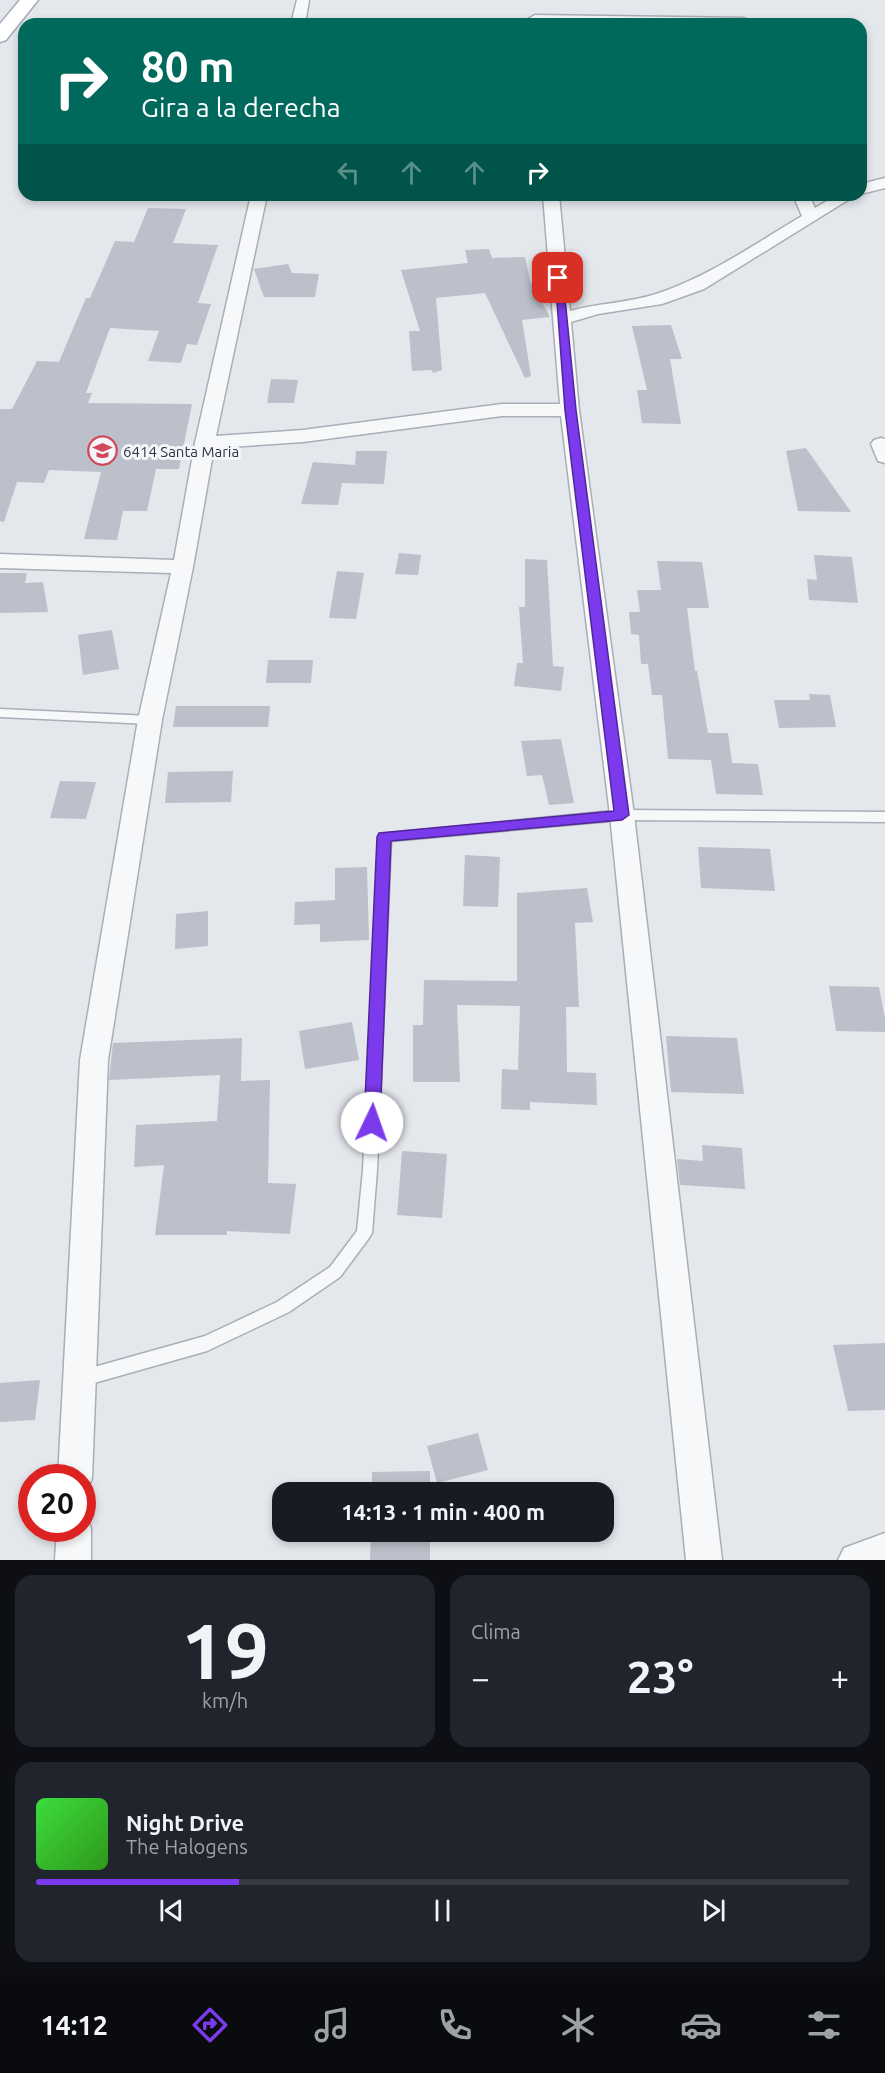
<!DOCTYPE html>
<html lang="es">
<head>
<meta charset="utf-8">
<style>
  :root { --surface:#171b24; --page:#20242c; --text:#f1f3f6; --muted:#9ea1a6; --line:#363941; --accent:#7c3aed }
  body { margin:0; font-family:Ubuntu,sans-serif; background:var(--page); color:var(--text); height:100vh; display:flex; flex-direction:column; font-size:22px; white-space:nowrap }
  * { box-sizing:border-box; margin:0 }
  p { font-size:20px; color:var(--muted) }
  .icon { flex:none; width:33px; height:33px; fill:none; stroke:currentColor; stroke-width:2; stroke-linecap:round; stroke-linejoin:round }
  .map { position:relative; height:1560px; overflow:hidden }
  .side { display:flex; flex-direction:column; gap:15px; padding:15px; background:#0d0f14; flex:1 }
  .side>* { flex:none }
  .top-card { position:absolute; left:18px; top:18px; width:849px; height:183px; border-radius:18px; box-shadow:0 3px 9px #0003; background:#00695c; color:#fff; overflow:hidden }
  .speed { position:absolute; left:18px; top:1464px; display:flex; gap:12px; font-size:30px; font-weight:700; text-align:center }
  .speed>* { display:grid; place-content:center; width:78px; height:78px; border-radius:50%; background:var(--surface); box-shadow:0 3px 9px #0003; line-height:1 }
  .speed .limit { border:9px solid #d22; background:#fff; color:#111 }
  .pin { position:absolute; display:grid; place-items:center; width:51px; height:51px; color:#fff; margin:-26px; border-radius:12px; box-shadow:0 3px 9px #0006 }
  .me { position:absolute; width:66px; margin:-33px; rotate:3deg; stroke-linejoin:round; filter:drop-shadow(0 0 4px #0008) }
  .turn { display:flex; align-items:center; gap:21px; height:126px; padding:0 24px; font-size:27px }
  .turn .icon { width:78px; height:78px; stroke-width:2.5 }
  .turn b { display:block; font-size:42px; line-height:51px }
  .lanes { display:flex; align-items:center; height:57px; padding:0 24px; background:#0003; justify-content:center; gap:30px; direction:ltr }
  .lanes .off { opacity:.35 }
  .big { font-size:45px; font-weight:600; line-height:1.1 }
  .side .card { flex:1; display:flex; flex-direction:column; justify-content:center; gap:9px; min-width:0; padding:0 21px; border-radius:18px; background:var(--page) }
  .side .dial { align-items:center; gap:0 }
  .dial b { font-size:78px; line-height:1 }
  .song { display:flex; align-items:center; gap:18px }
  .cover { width:72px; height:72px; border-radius:9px; background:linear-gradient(135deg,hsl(120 70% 55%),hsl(110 70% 35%)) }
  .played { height:6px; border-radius:3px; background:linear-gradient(90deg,var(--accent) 25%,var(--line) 25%) }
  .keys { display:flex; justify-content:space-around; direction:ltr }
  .heat { display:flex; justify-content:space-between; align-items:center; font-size:33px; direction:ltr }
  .side .tiles { flex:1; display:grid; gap:15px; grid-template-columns:1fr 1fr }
  .card:last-child { grid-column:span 2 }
  .trip { position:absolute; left:272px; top:1482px; width:342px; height:60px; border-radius:18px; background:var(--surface); box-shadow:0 3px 9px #0003; font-weight:600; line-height:60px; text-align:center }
  .menu { display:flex; height:96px; justify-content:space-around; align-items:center; background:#090b0e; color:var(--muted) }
  .menu .icon { width:42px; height:42px }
  .menu .on { color:var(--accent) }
  .menu b { font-size:27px; color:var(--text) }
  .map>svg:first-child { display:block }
  .building { fill:#bbc0ca }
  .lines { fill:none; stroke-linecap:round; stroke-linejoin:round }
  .service-casing { stroke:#a9aeb7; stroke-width:3 }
  .minor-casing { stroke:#a9aeb7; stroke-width:3 }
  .primary-casing { stroke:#a3abb8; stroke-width:3 }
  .service { fill:#f7f8fa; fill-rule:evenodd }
  .minor { fill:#f7f8fa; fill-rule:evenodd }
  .primary { fill:#fff; fill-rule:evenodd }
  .route { fill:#7c3aed; stroke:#51269a; stroke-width:1.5 }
  .labels { text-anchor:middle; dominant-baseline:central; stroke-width:6; stroke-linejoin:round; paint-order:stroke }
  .poi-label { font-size:15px; fill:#2b3445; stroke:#f4f6f9; text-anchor:start }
</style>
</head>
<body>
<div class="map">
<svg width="885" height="1560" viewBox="0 0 885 1560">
  <rect width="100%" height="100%" fill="#e4e7ec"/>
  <!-- building -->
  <path class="building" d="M 148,208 L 186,209 L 173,243 L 218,245 L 198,303 L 211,304 L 197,345 L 187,344 L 181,363 L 148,361 L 159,331 L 110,328 L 86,393 L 92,393 L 88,403 L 192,404 L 179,469 L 156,469 L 147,511 L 123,511 L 117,540 L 84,539 L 101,472 L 49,470 L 44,483 L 17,482 L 4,522 L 0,521 L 0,409 L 12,409 L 37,361 L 59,362 L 86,298 L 90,298 L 115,241 L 134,242 Z
    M 489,249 L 492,258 L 525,257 L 530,281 L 550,317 L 522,320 L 531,376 L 525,378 L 485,293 L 436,298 L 442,370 L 433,373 L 432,370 L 412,371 L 409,331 L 420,331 L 401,270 L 468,263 L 465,250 Z
    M 288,264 L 292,273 L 319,274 L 315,297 L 264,297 L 254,269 Z
    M 671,325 L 682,359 L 670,359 L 681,424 L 642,423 L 637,390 L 647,390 L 632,326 Z
    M 271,379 L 298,380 L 294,403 L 267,403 Z
    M 806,448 L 851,512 L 798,511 L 786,451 Z
    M 356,451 L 387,451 L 384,484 L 342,483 L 338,505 L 301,504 L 313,462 L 355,465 Z
    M 399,553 L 421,555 L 418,575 L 395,574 Z
    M 814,555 L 852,557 L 858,603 L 809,600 L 807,579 L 817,580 Z
    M 525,559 L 547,560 L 553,666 L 564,667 L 561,691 L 514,686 L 517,663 L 523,663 L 519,607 L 525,607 Z
    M 657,561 L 702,562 L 709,608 L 687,608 L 695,671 L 697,671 L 708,733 L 728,733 L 732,763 L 758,764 L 763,795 L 716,794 L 711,760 L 668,759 L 662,695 L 652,695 L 648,664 L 641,664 L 639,635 L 631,634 L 629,612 L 640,612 L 637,590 L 661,590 Z
    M 337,571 L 364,573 L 356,619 L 329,618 Z
    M 0,573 L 27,573 L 25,583 L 43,582 L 48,612 L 0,613 Z
    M 112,630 L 119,669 L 83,675 L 78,635 Z
    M 268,660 L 313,660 L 311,683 L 266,683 Z
    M 809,694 L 830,695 L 836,727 L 779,728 L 774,700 L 810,700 Z
    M 176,706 L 270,706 L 268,727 L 173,727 Z
    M 561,739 L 574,803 L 549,805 L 542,775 L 527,776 L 521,741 Z
    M 233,771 L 231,802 L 165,803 L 168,772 Z
    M 60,781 L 96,782 L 86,819 L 50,818 Z
    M 698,847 L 770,849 L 775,891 L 701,888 Z
    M 465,855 L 500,857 L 498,907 L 463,906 Z
    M 367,867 L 369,940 L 320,942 L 320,924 L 294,925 L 295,902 L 335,900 L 335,868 Z
    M 587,888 L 593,922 L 575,923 L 579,1007 L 566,1007 L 567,1072 L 596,1073 L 597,1105 L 530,1102 L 530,1110 L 501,1109 L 502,1069 L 518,1070 L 520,1006 L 457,1005 L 460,1082 L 413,1082 L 413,1025 L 423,1025 L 424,980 L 517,981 L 517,893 Z
    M 208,911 L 208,946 L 175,949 L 176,914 Z
    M 829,986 L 879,987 L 885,1018 L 885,1032 L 836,1031 Z
    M 352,1022 L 359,1060 L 305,1069 L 299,1031 Z
    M 666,1036 L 737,1038 L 744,1094 L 671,1092 Z
    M 242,1038 L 241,1081 L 270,1080 L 268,1183 L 296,1184 L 290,1234 L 227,1231 L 227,1235 L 155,1235 L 164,1165 L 134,1167 L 136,1125 L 217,1121 L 220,1075 L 109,1080 L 113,1043 Z
    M 702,1145 L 742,1148 L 745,1189 L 680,1185 L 677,1159 L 703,1161 Z
    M 402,1151 L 447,1154 L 442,1218 L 397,1215 Z
    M 885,1343 L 885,1410 L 848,1411 L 833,1345 Z
    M 40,1380 L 35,1420 L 0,1422 L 0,1383 Z
    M 478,1433 L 488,1470 L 437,1483 L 427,1446 Z
    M 430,1471 L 430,1492 L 372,1492 L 372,1472 Z
    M 371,1532 L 430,1532 L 430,1560 L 370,1560 Z"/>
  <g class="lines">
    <defs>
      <path id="service" d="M 0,709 L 150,716 L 156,720 L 150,724 L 0,717 Z
        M 622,810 L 885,812 L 885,822 L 622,820 L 391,841 L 377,1170 L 372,1233 L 369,1238 L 340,1277 L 289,1312 L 207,1351 L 80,1387 L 74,1385 L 72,1379 L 74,1373 L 80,1371 L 205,1336 L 277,1302 L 330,1267 L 357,1231 L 363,1170 L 379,837 L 381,834 Z"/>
      <path id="minor" d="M 297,0 L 309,0 L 305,24 L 291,24 Z
        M 535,15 L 744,18 L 751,22 L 749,24 L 530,22 L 528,19 Z
        M 885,178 L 885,188 L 861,194 L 861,184 Z
        M 251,195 L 267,195 L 216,436 L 303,430 L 502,404 L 560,404 L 543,195 L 559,195 L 570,311 C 598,303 628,303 656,294 C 708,277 755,244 802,216 L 793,195 L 809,195 L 815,208 L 837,195 L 856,195 L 704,289 L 662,304 L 598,314 L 571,322 L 579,410 L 634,815 L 722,1560 L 686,1560 L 610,815 L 561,416 L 502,416 L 303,442 L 214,448 L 193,567 L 162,720 L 108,1060 L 92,1478 L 87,1490 L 82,1492 L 82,1478 L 58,1478 L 80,1060 L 138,720 L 171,573 L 0,568 L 0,554 L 174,560 L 195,443 Z
        M 881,438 L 885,439 L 885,463 L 878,461 L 871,444 L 874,440 Z
        M 82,1514 L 86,1516 L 91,1528 L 91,1560 L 55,1560 L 57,1528 L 82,1528 Z
        M 885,1533 L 885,1560 L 838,1560 L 844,1548 Z"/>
      <path id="primary" d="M 20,0 L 38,0 L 6,40 L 0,42 L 0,24 Z"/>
    </defs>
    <!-- service casing -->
    <use href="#service" class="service-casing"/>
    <!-- minor casing -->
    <use href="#minor" class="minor-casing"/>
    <!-- primary casing -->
    <use href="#primary" class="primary-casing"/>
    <!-- service -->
    <use href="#service" class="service"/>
    <!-- minor -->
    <use href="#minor" class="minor"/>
    <!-- primary -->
    <use href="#primary" class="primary"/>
  </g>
  <!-- route -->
  <path class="route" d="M 555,275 L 563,278 L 576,410 L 629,815 L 622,820 L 391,841 L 380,1123 L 378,1128 L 372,1130 L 366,1128 L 364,1123 L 377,837 L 379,833 L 614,811 L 565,410 Z"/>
  <!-- icons -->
  <defs>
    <symbol id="school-ring" viewBox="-11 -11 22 22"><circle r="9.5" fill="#f4f6f9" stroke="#d1495b" stroke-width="1.5"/><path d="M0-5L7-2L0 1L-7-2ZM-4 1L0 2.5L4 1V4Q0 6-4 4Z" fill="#d1495b"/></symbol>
  </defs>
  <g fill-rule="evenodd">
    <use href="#school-ring" x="86" y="434" width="33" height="33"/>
  </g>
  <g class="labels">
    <!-- poi labels -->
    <g class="poi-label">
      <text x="123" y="451">6414 Santa Maria</text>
    </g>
  </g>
</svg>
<div class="speed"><div class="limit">20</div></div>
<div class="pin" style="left:558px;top:278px;background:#d93025"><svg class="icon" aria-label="arrive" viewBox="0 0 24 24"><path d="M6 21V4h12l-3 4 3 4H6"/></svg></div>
<svg class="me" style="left:372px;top:1123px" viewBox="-20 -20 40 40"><circle r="19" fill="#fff"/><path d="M0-13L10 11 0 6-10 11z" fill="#7c3aed"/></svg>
<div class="trip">14:13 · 1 min · 400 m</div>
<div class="top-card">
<div class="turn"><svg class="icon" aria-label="right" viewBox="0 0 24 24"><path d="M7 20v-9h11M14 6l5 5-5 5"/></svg><div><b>80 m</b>Gira a la derecha</div></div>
<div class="lanes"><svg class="icon off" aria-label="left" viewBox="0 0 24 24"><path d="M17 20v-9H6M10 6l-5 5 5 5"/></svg><svg class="icon off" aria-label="ahead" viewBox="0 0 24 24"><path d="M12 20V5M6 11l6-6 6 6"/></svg><svg class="icon off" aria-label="ahead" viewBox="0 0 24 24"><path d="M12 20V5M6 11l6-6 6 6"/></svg><svg class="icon" aria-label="right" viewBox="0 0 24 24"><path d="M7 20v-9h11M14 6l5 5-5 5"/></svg></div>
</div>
</div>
<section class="side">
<div class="tiles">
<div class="card dial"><b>19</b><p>km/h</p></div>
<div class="card"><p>Clima</p>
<div class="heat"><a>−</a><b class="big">23°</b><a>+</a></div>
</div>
<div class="card">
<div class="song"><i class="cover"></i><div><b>Night Drive</b><p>The Halogens</p></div></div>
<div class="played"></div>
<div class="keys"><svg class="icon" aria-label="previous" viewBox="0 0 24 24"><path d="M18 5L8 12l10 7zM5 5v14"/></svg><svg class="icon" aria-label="pause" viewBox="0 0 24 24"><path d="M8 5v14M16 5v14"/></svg><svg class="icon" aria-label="next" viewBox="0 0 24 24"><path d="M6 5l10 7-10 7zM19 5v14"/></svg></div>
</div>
</div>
</section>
<nav class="menu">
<b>14:12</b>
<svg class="icon on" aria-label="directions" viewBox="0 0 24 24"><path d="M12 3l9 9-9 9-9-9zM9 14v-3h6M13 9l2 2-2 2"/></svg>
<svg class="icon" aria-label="music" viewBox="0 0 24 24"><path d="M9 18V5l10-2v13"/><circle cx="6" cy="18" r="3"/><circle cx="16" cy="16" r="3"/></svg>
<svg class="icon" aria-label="phone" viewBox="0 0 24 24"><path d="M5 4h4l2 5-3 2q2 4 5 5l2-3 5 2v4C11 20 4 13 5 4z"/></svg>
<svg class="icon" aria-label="climate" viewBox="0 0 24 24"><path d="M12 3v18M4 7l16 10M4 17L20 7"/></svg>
<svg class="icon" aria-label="car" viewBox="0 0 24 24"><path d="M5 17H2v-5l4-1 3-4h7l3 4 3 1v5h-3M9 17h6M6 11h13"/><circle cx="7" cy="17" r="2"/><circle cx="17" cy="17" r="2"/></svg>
<svg class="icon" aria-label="filters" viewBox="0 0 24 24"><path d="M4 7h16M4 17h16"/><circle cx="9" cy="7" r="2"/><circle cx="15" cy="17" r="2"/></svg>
</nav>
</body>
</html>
